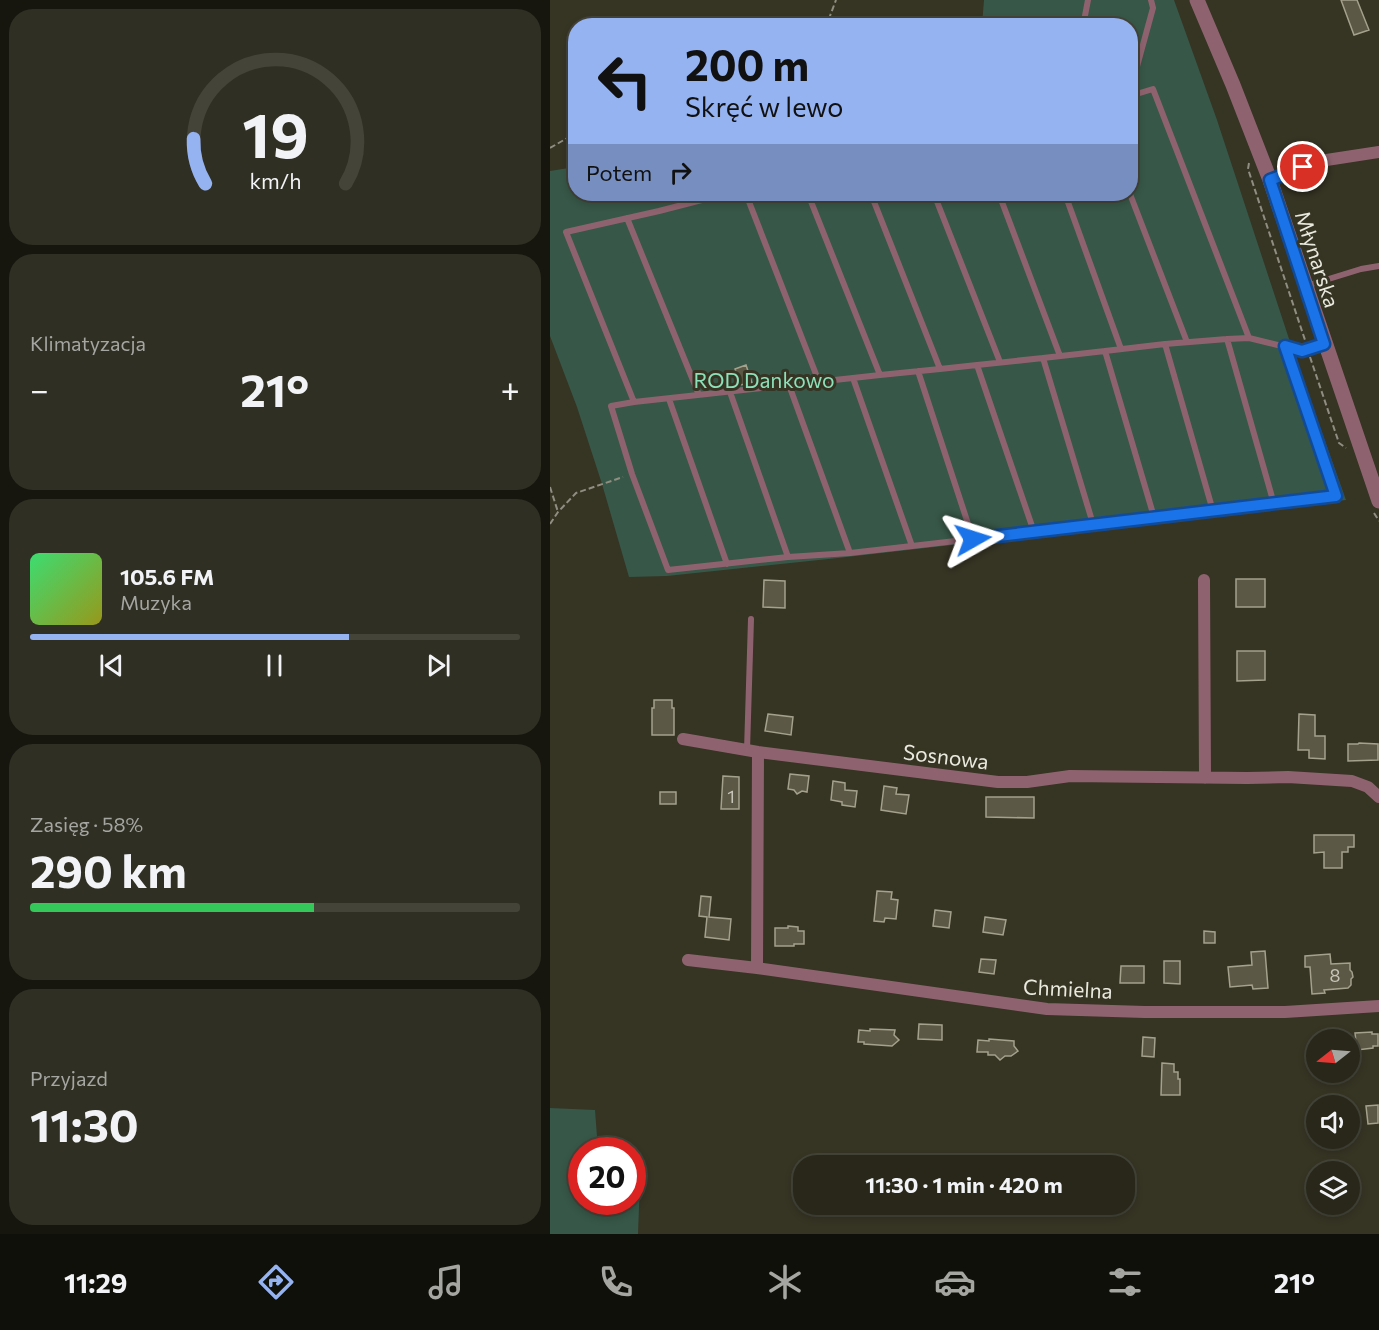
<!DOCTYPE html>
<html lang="pl">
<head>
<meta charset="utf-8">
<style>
  :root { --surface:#28271a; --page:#302f23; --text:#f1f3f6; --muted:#a5a5a2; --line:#444439; --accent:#95b2f1 }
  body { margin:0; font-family:Commissioner,sans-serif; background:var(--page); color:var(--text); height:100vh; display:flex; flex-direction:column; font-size:22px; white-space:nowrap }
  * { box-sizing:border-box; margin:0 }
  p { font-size:20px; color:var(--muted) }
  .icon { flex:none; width:33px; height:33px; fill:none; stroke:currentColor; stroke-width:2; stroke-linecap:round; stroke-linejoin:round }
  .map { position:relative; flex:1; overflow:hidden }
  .side { display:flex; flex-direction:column; gap:9px; padding:9px; background:#16150e; width:550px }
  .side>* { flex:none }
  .guide { position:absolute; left:18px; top:18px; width:570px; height:183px; border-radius:24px; box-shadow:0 3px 9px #0003,0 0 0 2px var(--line); background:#95b2f1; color:#111; overflow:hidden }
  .needle { width:39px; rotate:253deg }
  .tools { position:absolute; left:756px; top:1029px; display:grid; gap:12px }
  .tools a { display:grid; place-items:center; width:54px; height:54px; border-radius:50%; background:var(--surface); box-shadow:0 3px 9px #0003,0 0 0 2px var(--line); font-size:30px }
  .speed { position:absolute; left:18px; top:1137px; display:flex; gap:12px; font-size:30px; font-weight:700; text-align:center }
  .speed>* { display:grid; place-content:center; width:78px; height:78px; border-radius:50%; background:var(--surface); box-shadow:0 3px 9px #0003,0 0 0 2px var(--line); line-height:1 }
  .speed .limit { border:9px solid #d22; background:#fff; color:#111 }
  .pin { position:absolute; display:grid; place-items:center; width:51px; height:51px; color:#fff; margin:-26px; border:3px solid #fff; border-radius:50%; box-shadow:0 2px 6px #0007 }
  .me { position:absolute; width:66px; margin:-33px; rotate:84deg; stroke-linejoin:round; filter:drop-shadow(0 0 4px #0008) }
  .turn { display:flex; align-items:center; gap:21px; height:126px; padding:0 18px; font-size:27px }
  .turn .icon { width:78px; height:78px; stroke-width:2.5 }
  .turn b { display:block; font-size:42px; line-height:51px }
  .then { display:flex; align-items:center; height:57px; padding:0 18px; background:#0003; gap:12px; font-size:22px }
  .big { font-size:45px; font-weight:700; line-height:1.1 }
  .side .tile { flex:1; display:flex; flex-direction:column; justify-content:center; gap:9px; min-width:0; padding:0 21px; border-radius:24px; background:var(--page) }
  .side .dial { align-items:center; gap:0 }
  .dial svg { height:156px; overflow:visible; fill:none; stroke:var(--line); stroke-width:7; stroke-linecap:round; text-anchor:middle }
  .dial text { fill:var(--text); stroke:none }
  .song { display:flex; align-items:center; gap:18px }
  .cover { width:72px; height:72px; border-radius:9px; background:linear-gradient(135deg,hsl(140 70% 55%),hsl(60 70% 35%)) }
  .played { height:6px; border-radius:3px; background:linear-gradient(90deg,var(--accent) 65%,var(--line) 65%) }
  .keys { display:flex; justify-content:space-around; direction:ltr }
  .heat { display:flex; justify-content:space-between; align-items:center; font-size:33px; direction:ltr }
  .charge { height:9px; border-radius:4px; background:linear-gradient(90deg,#34c759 58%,var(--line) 0) }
  .trip { position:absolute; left:243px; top:1155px; width:342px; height:60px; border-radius:24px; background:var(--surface); box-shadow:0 3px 9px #0003,0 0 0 2px var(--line); font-weight:700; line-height:60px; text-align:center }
  .dock { display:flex; height:96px; justify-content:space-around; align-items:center; background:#10100a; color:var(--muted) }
  .dock .icon { width:42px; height:42px }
  .dock .on { color:var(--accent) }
  .dock b { font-size:27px; color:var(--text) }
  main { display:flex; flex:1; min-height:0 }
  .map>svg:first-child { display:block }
  .green { fill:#375748 }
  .building { fill:#5b5845; stroke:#a4a18d; stroke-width:1.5 }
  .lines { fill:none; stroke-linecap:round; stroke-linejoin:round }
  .path { stroke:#8f8e80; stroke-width:2; stroke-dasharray:6 3; stroke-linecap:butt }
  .service { stroke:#8e636f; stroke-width:6 }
  .minor { stroke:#8e636f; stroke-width:12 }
  .tertiary { stroke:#8e636f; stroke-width:15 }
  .route-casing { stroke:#114b97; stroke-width:15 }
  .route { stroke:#1a73e8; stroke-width:10 }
  .labels { text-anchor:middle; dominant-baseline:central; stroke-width:6; stroke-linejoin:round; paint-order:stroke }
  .number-label { font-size:18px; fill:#c6c5b8 }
  .street-label { font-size:21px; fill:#eae9de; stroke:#363423 }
  .park-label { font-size:21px; fill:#8de1ba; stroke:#363423 }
</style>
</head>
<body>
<main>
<section class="side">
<div class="tile dial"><svg viewBox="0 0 100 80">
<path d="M14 69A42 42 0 1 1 86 69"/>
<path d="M14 69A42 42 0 0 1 8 46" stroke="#95b2f1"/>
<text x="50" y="56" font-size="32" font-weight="700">19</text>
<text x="50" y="72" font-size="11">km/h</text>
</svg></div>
<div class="tile"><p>Klimatyzacja</p>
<div class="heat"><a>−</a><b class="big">21°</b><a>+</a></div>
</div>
<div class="tile">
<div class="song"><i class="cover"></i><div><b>105.6 FM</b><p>Muzyka</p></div></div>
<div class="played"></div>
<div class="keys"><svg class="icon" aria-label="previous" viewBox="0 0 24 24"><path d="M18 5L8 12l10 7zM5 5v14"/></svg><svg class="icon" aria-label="pause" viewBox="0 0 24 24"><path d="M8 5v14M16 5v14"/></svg><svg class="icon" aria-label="next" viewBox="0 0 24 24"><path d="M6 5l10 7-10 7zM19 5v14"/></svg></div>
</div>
<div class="tile"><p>Zasięg · 58%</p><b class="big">290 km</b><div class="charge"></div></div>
<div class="tile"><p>Przyjazd</p><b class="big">11:30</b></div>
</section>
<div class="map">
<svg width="829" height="1234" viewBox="0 0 829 1234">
  <rect width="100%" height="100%" fill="#363423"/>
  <!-- green -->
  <path class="green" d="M 434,0 L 624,0 L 667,120 L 742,348 L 796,500 L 288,558 L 117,576 L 79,577 L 52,484 L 27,407 L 0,336 L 0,171 L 25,167 L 26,194 L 580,194 L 580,26 L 432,25 Z
    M 0,1108 L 45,1110 L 48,1150 L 32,1150 L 32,1202 L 82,1202 L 83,1163 L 91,1153 L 88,1234 L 0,1234 Z"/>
  <!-- building -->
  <path class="building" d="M 791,0 L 807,0 L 819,30 L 804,35 Z
    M 196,365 L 202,383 L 190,385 L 185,369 Z
    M 686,579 L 715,579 L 715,607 L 686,607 Z
    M 214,580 L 235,581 L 235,608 L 213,607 Z
    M 687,651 L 715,651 L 715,680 L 687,681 Z
    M 104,700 L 122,700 L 122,708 L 124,708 L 124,735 L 102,735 L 102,708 L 104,708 Z
    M 218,714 L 243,717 L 241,735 L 215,731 Z
    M 749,714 L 765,715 L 765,736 L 775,736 L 775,759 L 759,758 L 759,750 L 748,750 Z
    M 809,743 L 828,744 L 828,760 L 798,761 L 798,744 L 808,744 Z
    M 240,774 L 259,776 L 257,792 L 252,791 L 247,794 L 244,790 L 238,789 Z
    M 173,776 L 189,777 L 189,809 L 171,809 Z
    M 283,781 L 295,783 L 295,790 L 307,791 L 305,807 L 292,805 L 292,802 L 281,800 Z
    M 334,786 L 347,788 L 346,794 L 359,795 L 356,814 L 331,810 Z
    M 110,792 L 126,792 L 126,804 L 110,804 Z
    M 436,797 L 484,797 L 484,818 L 436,817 Z
    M 764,835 L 804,835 L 804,847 L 798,847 L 798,852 L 792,852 L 792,868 L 774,868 L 774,852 L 764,853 Z
    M 327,891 L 342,892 L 341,899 L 348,900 L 346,919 L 335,918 L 334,922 L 324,921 Z
    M 151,896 L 161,897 L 159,917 L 181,919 L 179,940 L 155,937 L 157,917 L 149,916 Z
    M 385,910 L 401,912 L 399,928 L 383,926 Z
    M 435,917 L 456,920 L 453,935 L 433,932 Z
    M 238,926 L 248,927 L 248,931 L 254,931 L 254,944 L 244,944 L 244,946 L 225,946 L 225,928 L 238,928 Z
    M 654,931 L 665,932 L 665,943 L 654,943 Z
    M 715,951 L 718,988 L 703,989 L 702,985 L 680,987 L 678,967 L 702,965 L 701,952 Z
    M 780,954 L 781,964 L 800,963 L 800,970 L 802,972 L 803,977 L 801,979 L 801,985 L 798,988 L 774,990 L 775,993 L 762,994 L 760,967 L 755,967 L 755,956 Z
    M 431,959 L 446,960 L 444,974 L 429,972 Z
    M 614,961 L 630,961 L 630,984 L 614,983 Z
    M 571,966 L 594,966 L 594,983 L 570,983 Z
    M 369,1024 L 392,1025 L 392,1040 L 368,1039 Z
    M 320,1029 L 345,1030 L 344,1035 L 349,1040 L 342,1046 L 314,1044 L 314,1042 L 308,1042 L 309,1030 L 320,1031 Z
    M 822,1032 L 822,1034 L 828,1034 L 828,1046 L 823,1046 L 823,1048 L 807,1050 L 805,1033 Z
    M 593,1037 L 605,1038 L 604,1057 L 592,1056 Z
    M 439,1039 L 464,1041 L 464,1046 L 468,1051 L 461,1056 L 455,1056 L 450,1060 L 445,1055 L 438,1055 L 438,1052 L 427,1052 L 428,1040 L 439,1041 Z
    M 612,1063 L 624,1064 L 624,1072 L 628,1072 L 628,1079 L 630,1079 L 630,1095 L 611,1095 Z
    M 828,1105 L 828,1123 L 818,1124 L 816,1106 Z"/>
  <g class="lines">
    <!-- path -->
    <path class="path" d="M 272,26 L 280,16 L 286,0
      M 0,148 L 26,133
      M 699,163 L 698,169 L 755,340
      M 760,357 L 789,443 L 796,448
      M 0,487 L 8,512
      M 824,513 L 829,521
      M 0,524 L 8,512 L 26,493 L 73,477"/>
    <!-- service -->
    <path class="service" d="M 533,26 L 538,0
      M 580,92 L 603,8 L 601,0
      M 175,194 L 109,211 L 16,232 L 84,402 L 61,406 L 82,474 L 118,570 L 238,557 L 300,553
      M 196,194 L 269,382
      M 258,194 L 330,375 L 390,369 L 321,194
      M 384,194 L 450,362
      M 449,194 L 510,356
      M 515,194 L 571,349
      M 580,194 L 637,342
      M 77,218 L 149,395
      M 756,286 L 811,269 L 829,266
      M 699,338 L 752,351 L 774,344
      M 615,344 L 677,339
      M 493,358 L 555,351
      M 390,369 L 427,365
      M 368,371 L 423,539 L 484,532 L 427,365 L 493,358 L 543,524 L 604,517 L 555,351 L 615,344 L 663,511 L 724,504 L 677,339 L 699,338 L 603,89 L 580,96
      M 239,385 L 300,553 L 362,546 L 303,378
      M 180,392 L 238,557
      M 119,399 L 177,564
      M 84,402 L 330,375
      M 724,504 L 786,496 L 735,346
      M 604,517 L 663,511
      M 484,532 L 543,524
      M 362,546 L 423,539
      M 197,750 L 201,619"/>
    <!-- minor -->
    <path class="minor" d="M 720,180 L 770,161 L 829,152
      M 654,580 L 655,778
      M 133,739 L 208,752 L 448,782 L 477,782 L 520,776 L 697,778 L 738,777 L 802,781 L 818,787 L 829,797
      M 208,752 L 207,968 L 497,1009 L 595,1012 L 735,1012 L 829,1006
      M 138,960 L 207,968"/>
    <!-- tertiary -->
    <path class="tertiary" d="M 647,0 L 683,85 L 720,180 L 829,501"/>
  </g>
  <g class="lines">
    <defs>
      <path id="route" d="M 423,539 L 786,496 L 735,346 L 752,351 L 774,344 L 720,180 L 753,167"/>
    </defs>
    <!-- route casing -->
    <use href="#route" class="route-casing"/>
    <!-- route -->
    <use href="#route" class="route"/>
  </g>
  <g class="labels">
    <!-- number labels -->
    <g class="number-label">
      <text x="181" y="796">1</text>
      <text x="785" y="975">8</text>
    </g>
    <!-- street labels -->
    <g class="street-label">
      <text transform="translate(768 259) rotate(72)">Młynarska</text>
      <text transform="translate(396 756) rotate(7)">Sosnowa</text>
      <text transform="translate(518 988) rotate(3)">Chmielna</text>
    </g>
    <!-- park labels -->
    <g class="park-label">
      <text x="214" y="379">ROD Dankowo</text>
    </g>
  </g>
</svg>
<div class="tools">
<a><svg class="needle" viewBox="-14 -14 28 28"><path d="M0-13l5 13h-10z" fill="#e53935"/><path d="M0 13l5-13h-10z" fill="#a5a5a2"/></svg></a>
<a><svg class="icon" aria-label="sound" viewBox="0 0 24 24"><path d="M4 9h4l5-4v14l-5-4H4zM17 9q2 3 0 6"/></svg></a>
<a><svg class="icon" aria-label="layers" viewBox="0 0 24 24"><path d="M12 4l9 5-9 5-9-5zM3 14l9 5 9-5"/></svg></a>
</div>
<div class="speed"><div class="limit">20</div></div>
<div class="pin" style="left:753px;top:167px;background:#d93025"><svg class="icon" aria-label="arrive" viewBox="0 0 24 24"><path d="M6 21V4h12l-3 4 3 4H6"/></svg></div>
<svg class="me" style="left:423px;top:539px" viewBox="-20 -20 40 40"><path d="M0-17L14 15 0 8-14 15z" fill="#1a73e8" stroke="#fff" stroke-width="4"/></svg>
<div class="trip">11:30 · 1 min · 420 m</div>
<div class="guide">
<div class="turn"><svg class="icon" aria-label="left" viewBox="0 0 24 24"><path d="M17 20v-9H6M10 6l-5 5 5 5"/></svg><div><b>200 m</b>Skręć w lewo</div></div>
<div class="then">Potem<svg class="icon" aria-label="right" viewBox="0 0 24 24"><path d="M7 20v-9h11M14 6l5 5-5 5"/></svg></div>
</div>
</div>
</main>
<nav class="dock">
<b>11:29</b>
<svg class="icon on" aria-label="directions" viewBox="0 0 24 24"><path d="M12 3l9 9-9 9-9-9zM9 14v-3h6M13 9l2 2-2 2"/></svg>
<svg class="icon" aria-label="music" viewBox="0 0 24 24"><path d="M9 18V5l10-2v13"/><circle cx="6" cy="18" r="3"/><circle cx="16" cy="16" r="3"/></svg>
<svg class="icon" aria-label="phone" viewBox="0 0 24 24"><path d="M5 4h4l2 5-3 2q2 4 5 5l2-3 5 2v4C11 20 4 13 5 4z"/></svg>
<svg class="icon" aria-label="climate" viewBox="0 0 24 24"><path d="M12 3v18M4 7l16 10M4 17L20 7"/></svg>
<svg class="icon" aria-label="car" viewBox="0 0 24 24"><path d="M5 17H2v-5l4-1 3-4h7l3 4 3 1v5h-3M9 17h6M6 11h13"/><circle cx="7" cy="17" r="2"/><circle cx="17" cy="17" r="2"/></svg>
<svg class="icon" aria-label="filters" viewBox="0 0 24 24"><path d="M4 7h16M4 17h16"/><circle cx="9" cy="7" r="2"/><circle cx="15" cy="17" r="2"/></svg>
<b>21°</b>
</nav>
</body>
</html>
